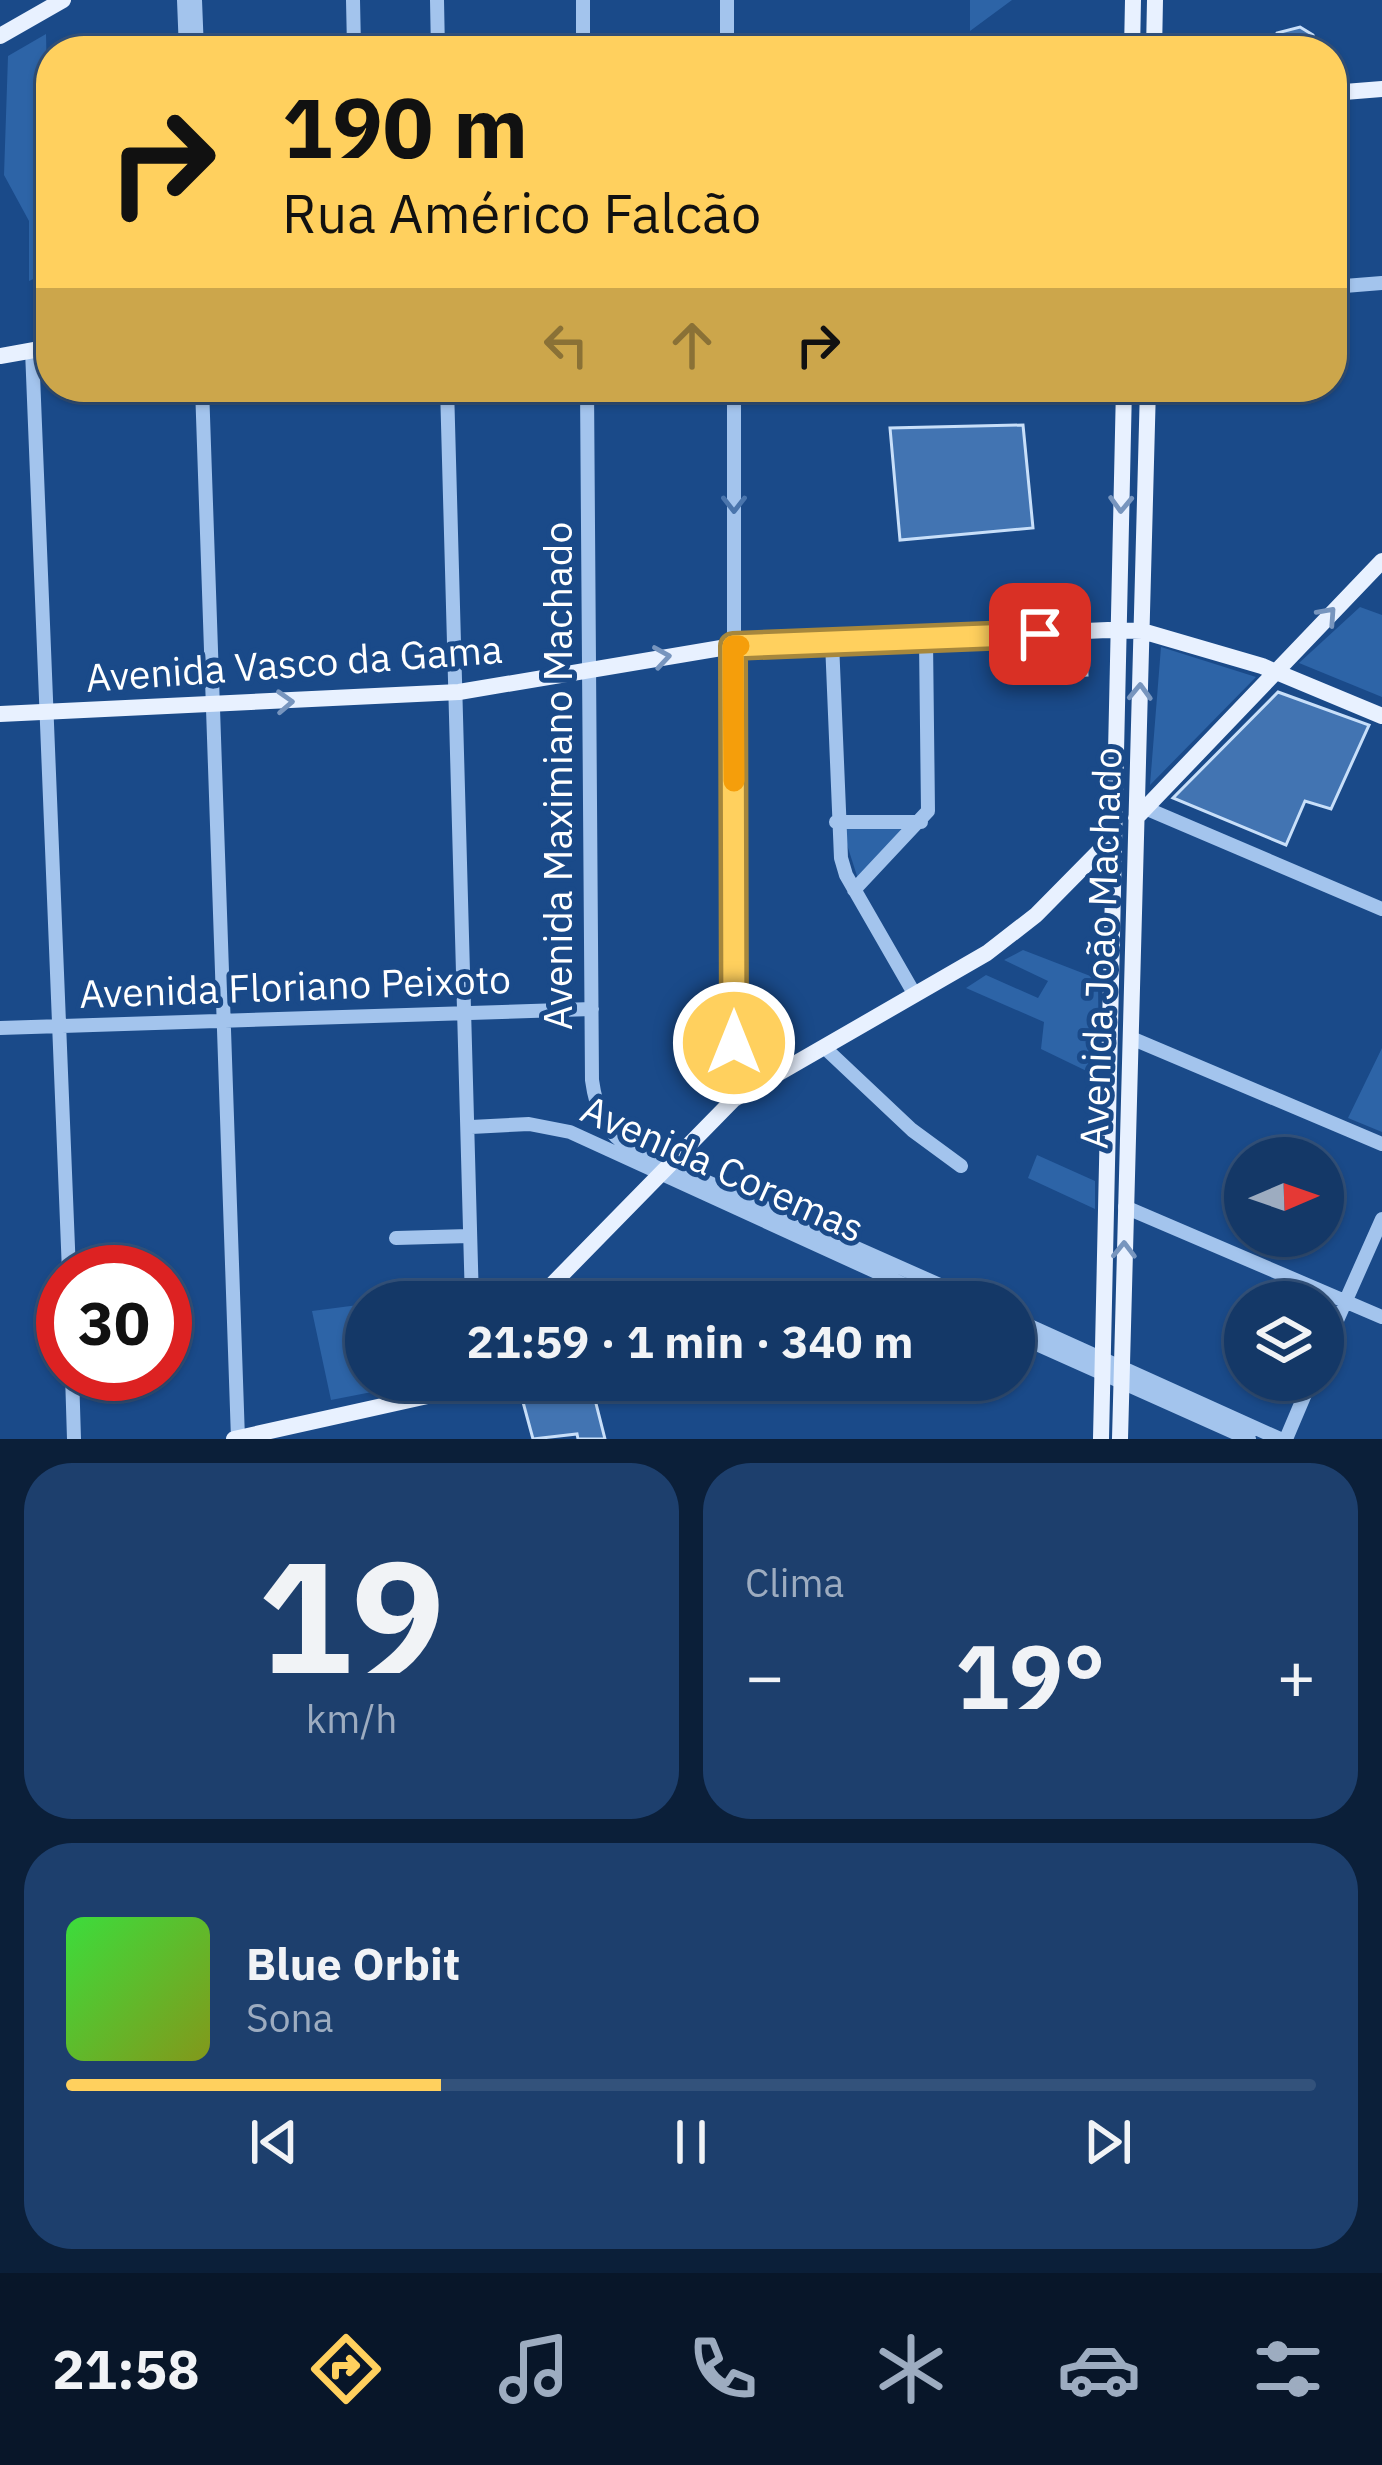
<!DOCTYPE html>
<html lang="pt">
<head>
<meta charset="utf-8">
<style>
  :root { --surface:#143867; --page:#1d3f6d; --text:#f1f3f6; --muted:#9dacc0; --line:#33527b; --accent:#ffd05e }
  body { margin:0; font-family:"IBM Plex Sans",sans-serif; background:var(--page); color:var(--text); height:100vh; display:flex; flex-direction:column; font-size:45px; white-space:nowrap }
  * { box-sizing:border-box; margin:0 }
  p { font-size:39px; color:var(--muted) }
  .icon { flex:none; width:66px; height:66px; fill:none; stroke:currentColor; stroke-width:2; stroke-linecap:round; stroke-linejoin:round }
  .map { position:relative; height:1439px; overflow:hidden }
  .side { display:flex; flex-direction:column; gap:24px; padding:24px; background:#0b1f39; flex:1 }
  .side>* { flex:none }
  .guide { position:absolute; left:36px; top:36px; width:1311px; height:366px; border-radius:48px; box-shadow:0 3px 9px #0004,0 0 0 3px var(--line); background:#ffd05e; color:#111; overflow:hidden }
  .needle { width:78px; rotate:88deg }
  .fabs { position:absolute; left:1224px; top:1137px; display:grid; gap:24px }
  .fabs a { display:grid; place-items:center; width:120px; height:120px; border-radius:50%; background:var(--surface); box-shadow:0 3px 9px #0004,0 0 0 3px var(--line); font-size:60px }
  .speed { position:absolute; left:36px; top:1245px; display:flex; gap:24px; font-size:60px; font-weight:700; text-align:center }
  .speed>* { display:grid; place-content:center; width:156px; height:156px; border-radius:50%; background:var(--surface); box-shadow:0 3px 9px #0004,0 0 0 3px var(--line); line-height:1 }
  .speed .limit { border:18px solid #d22; background:#fff; color:#111 }
  .pin { position:absolute; display:grid; place-items:center; width:102px; height:102px; color:#fff; margin:-51px; border-radius:24px; box-shadow:0 6px 18px #0006 }
  .me { position:absolute; width:132px; margin:-66px; rotate:0deg; stroke-linejoin:round; filter:drop-shadow(0 0 9px #0008) }
  .turn { display:flex; align-items:center; gap:42px; height:252px; padding:0 48px; font-size:54px }
  .turn .icon { width:156px; height:156px; stroke-width:2.5 }
  .turn b { display:block; font-size:84px; line-height:102px }
  .lanes { display:flex; align-items:center; height:114px; padding:0 48px; background:#0003; justify-content:center; gap:60px; direction:ltr }
  .lanes .off { opacity:.35 }
  .big { font-size:90px; font-weight:800; line-height:1.1 }
  .side .card { flex:1; display:flex; flex-direction:column; justify-content:center; gap:18px; min-width:0; padding:0 42px; border-radius:48px; background:var(--page) }
  .side .dial { align-items:center; gap:0 }
  .dial b { font-size:156px; line-height:1 }
  .song { display:flex; align-items:center; gap:36px }
  .cover { width:144px; height:144px; border-radius:18px; background:linear-gradient(135deg,hsl(120 70% 55%),hsl(70 70% 35%)) }
  .played { height:12px; border-radius:6px; background:linear-gradient(90deg,var(--accent) 30%,var(--line) 30%) }
  .keys { display:flex; justify-content:space-around; direction:ltr }
  .heat { display:flex; justify-content:space-between; align-items:center; font-size:66px; direction:ltr }
  .side .tiles { flex:1; display:grid; gap:24px; grid-template-columns:1fr 1fr }
  .card:last-child { grid-column:span 2 }
  .trip { position:absolute; left:345px; top:1281px; width:690px; height:120px; border-radius:60px; background:var(--surface); box-shadow:0 3px 9px #0004,0 0 0 3px var(--line); font-weight:800; line-height:120px; text-align:center }
  .dock { display:flex; height:192px; justify-content:space-around; align-items:center; background:#081629; color:var(--muted) }
  .dock .icon { width:84px; height:84px }
  .dock .on { color:var(--accent) }
  .dock b { font-size:54px; color:var(--text) }
  .map>svg:first-child { display:block }
  .green { fill:#2d64a7 }
  .building { fill:#4274b2; stroke:#c8dff9; stroke-width:3 }
  .lines { fill:none; stroke-linecap:round; stroke-linejoin:round }
  .minor { stroke:#a3c4ed; stroke-width:14 }
  .major { stroke:#e8f1ff; stroke-width:16 }
  .oneway { stroke:#4a75ac }
  .oneway2 { stroke:#7795be }
  .route-casing { stroke:#a6873d; stroke-width:30 }
  .route { stroke:#ffd05e; stroke-width:21 }
  .slow { stroke:#f59e0b; stroke-width:21 }
  .labels { text-anchor:middle; dominant-baseline:central; stroke-width:10; stroke-linejoin:round; paint-order:stroke }
  .street-label { font-size:39px; fill:#fff; stroke:#1a4a89 }
</style>
</head>
<body>
<div class="map">
<svg width="1382" height="1439" viewBox="0 0 1382 1439">
  <rect width="100%" height="100%" fill="#1a4a89"/>
  <!-- green -->
  <path class="green" d="M 970,0 L 1012,0 L 970,31 Z
    M 46,34 L 51,271 L 29,281 L 29,221 L 4,175 L 8,56 Z
    M 1360,607 L 1382,615 L 1382,697 L 1299,663 Z
    M 1161,647 L 1256,677 L 1150,785 Z
    M 841,826 L 908,827 L 858,879 Z
    M 1023,950 L 1098,979 L 1099,1077 L 1041,1049 L 1044,1022 L 966,988 L 986,975 L 1038,998 L 1048,981 L 1004,960 Z
    M 1382,1048 L 1382,1132 L 1348,1118 Z
    M 1037,1155 L 1095,1181 L 1095,1209 L 1028,1178 Z
    M 366,1304 L 366,1380 L 418,1383 L 331,1400 L 312,1311 Z"/>
  <!-- building -->
  <path class="building" d="M 1300,27 L 1313,35 L 1319,51 L 1268,51 L 1277,33 Z
    M 1023,425 L 1033,528 L 900,540 L 890,428 Z
    M 1086,657 L 1087,675 L 1041,677 L 1040,659 Z
    M 1278,692 L 1369,725 L 1331,809 L 1305,801 L 1286,845 L 1173,798 Z
    M 517,1380 L 590,1380 L 605,1439 L 578,1439 L 577,1434 L 533,1439 Z"/>
  <g class="lines">
    <!-- minor -->
    <path class="minor" d="M 184,0 L 186,51
      M 195,0 L 197,51
      M 353,0 L 354,47 L 438,46
      M 437,0 L 438,51
      M 583,0 L 583,51
      M 727,0 L 727,51
      M 1332,287 L 1382,283
      M 32,350 L 69,1272
      M 202,387 L 238,1439
      M 447,387 L 472,1302
      M 587,387 L 592,1080 C 596,1110 606,1135 633,1149 L 978,1302
      M 832,642 L 841,858 L 846,875 L 915,995
      M 1145,808 L 1382,909
      M 836,822 L 921,822
      M 854,890 L 928,811 L 926,641
      M 0,1028 L 592,1009
      M 1131,1038 L 1382,1144
      M 826,1049 L 912,1130 L 961,1166
      M 734,1099 L 734,387
      M 471,1127 L 529,1124 L 570,1132 L 942,1302
      M 1125,1207 L 1382,1317
      M 396,1238 L 469,1236
      M 1014,1319 L 1280,1439
      M 1014,1334 L 1249,1439
      M 1323,1352 L 1382,1219
      M 72,1374 L 74,1439
      M 1286,1439 L 1311,1380"/>
    <!-- major -->
    <path class="major" d="M 0,36 L 63,0
      M 1132,51 L 1133,0
      M 1154,51 L 1155,0
      M 1332,93 L 1382,89
      M 0,356 L 51,347
      M 0,714 L 459,692 L 733,646 L 1108,630 L 1142,631 L 1262,666 L 1382,716
      M 1136,818 L 1382,561
      M 535,1302 L 734,1099 L 987,953 L 1036,915 L 1114,836
      M 234,1439 L 432,1395 L 460,1380
      M 1101,1439 L 1124,387
      M 1120,1439 L 1148,387"/>
  </g>
  <!-- one-way arrows -->
  <defs><path id="oneway-chevron" d="M-2-3.5L2.5 0L-2 3.5" fill="none" stroke-width="1.6" stroke-linecap="round" stroke-linejoin="round" transform="scale(3)"/></defs>
  <use class="oneway" href="#oneway-chevron" transform="translate(734 504) rotate(90)"/>
  <g class="oneway2">
    <use href="#oneway-chevron" transform="translate(1121 504) rotate(92)"/>
    <use href="#oneway-chevron" transform="translate(1328 615) rotate(-48)"/>
    <use href="#oneway-chevron" transform="translate(662 657) rotate(-9)"/>
    <use href="#oneway-chevron" transform="translate(1140 692) rotate(-88)"/>
    <use href="#oneway-chevron" transform="translate(285 702) rotate(-3)"/>
    <use href="#oneway-chevron" transform="translate(1124 1250) rotate(-89)"/>
  </g>
  <g class="lines">
    <defs>
      <path id="route" d="M 734,1043 L 733,646 L 1040,634"/>
    </defs>
    <!-- route casing -->
    <use href="#route" class="route-casing"/>
    <!-- route -->
    <use href="#route" class="route"/>
    <!-- slow -->
    <path class="slow" d="M 734,781 L 733,646 L 739,646"/>
  </g>
  <g class="labels">
    <!-- street labels -->
    <g class="street-label">
      <text transform="translate(294 663) rotate(-4)">Avenida Vasco da Gama</text>
      <text transform="translate(557 776) rotate(-90)">Avenida Maximiano Machado</text>
      <text transform="translate(1100 948) rotate(-88)">Avenida João Machado</text>
      <text transform="translate(295 986) rotate(-2)">Avenida Floriano Peixoto</text>
      <text transform="translate(723 1168) rotate(24)">Avenida Coremas</text>
    </g>
  </g>
</svg>
<div class="fabs">
<a><svg class="needle" viewBox="-14 -14 28 28"><path d="M0-13l5 13h-10z" fill="#e53935"/><path d="M0 13l5-13h-10z" fill="#9dacc0"/></svg></a>
<a><svg class="icon" aria-label="layers" viewBox="0 0 24 24"><path d="M12 4l9 5-9 5-9-5zM3 14l9 5 9-5"/></svg></a>
</div>
<div class="speed"><div class="limit">30</div></div>
<div class="pin" style="left:1040px;top:634px;background:#d93025"><svg class="icon" aria-label="arrive" viewBox="0 0 24 24"><path d="M6 21V4h12l-3 4 3 4H6"/></svg></div>
<svg class="me" style="left:734px;top:1043px" viewBox="-20 -20 40 40"><circle r="17" fill="#ffd05e" stroke="#fff" stroke-width="3"/><path d="M0-11L8 9 0 5-8 9z" fill="#fff"/></svg>
<div class="trip">21:59 · 1 min · 340 m</div>
<div class="guide">
<div class="turn"><svg class="icon" aria-label="right" viewBox="0 0 24 24"><path d="M7 20v-9h11M14 6l5 5-5 5"/></svg><div><b>190 m</b>Rua Américo Falcão</div></div>
<div class="lanes"><svg class="icon off" aria-label="left" viewBox="0 0 24 24"><path d="M17 20v-9H6M10 6l-5 5 5 5"/></svg><svg class="icon off" aria-label="ahead" viewBox="0 0 24 24"><path d="M12 20V5M6 11l6-6 6 6"/></svg><svg class="icon" aria-label="right" viewBox="0 0 24 24"><path d="M7 20v-9h11M14 6l5 5-5 5"/></svg></div>
</div>
</div>
<section class="side">
<div class="tiles">
<div class="card dial"><b>19</b><p>km/h</p></div>
<div class="card"><p>Clima</p>
<div class="heat"><a>−</a><b class="big">19°</b><a>+</a></div>
</div>
<div class="card">
<div class="song"><i class="cover"></i><div><b>Blue Orbit</b><p>Sona</p></div></div>
<div class="played"></div>
<div class="keys"><svg class="icon" aria-label="previous" viewBox="0 0 24 24"><path d="M18 5L8 12l10 7zM5 5v14"/></svg><svg class="icon" aria-label="pause" viewBox="0 0 24 24"><path d="M8 5v14M16 5v14"/></svg><svg class="icon" aria-label="next" viewBox="0 0 24 24"><path d="M6 5l10 7-10 7zM19 5v14"/></svg></div>
</div>
</div>
</section>
<nav class="dock">
<b>21:58</b>
<svg class="icon on" aria-label="directions" viewBox="0 0 24 24"><path d="M12 3l9 9-9 9-9-9zM9 14v-3h6M13 9l2 2-2 2"/></svg>
<svg class="icon" aria-label="music" viewBox="0 0 24 24"><path d="M9 18V5l10-2v13"/><circle cx="6" cy="18" r="3"/><circle cx="16" cy="16" r="3"/></svg>
<svg class="icon" aria-label="phone" viewBox="0 0 24 24"><path d="M5 4h4l2 5-3 2q2 4 5 5l2-3 5 2v4C11 20 4 13 5 4z"/></svg>
<svg class="icon" aria-label="climate" viewBox="0 0 24 24"><path d="M12 3v18M4 7l16 10M4 17L20 7"/></svg>
<svg class="icon" aria-label="car" viewBox="0 0 24 24"><path d="M5 17H2v-5l4-1 3-4h7l3 4 3 1v5h-3M9 17h6M6 11h13"/><circle cx="7" cy="17" r="2"/><circle cx="17" cy="17" r="2"/></svg>
<svg class="icon" aria-label="filters" viewBox="0 0 24 24"><path d="M4 7h16M4 17h16"/><circle cx="9" cy="7" r="2"/><circle cx="15" cy="17" r="2"/></svg>
</nav>
</body>
</html>
